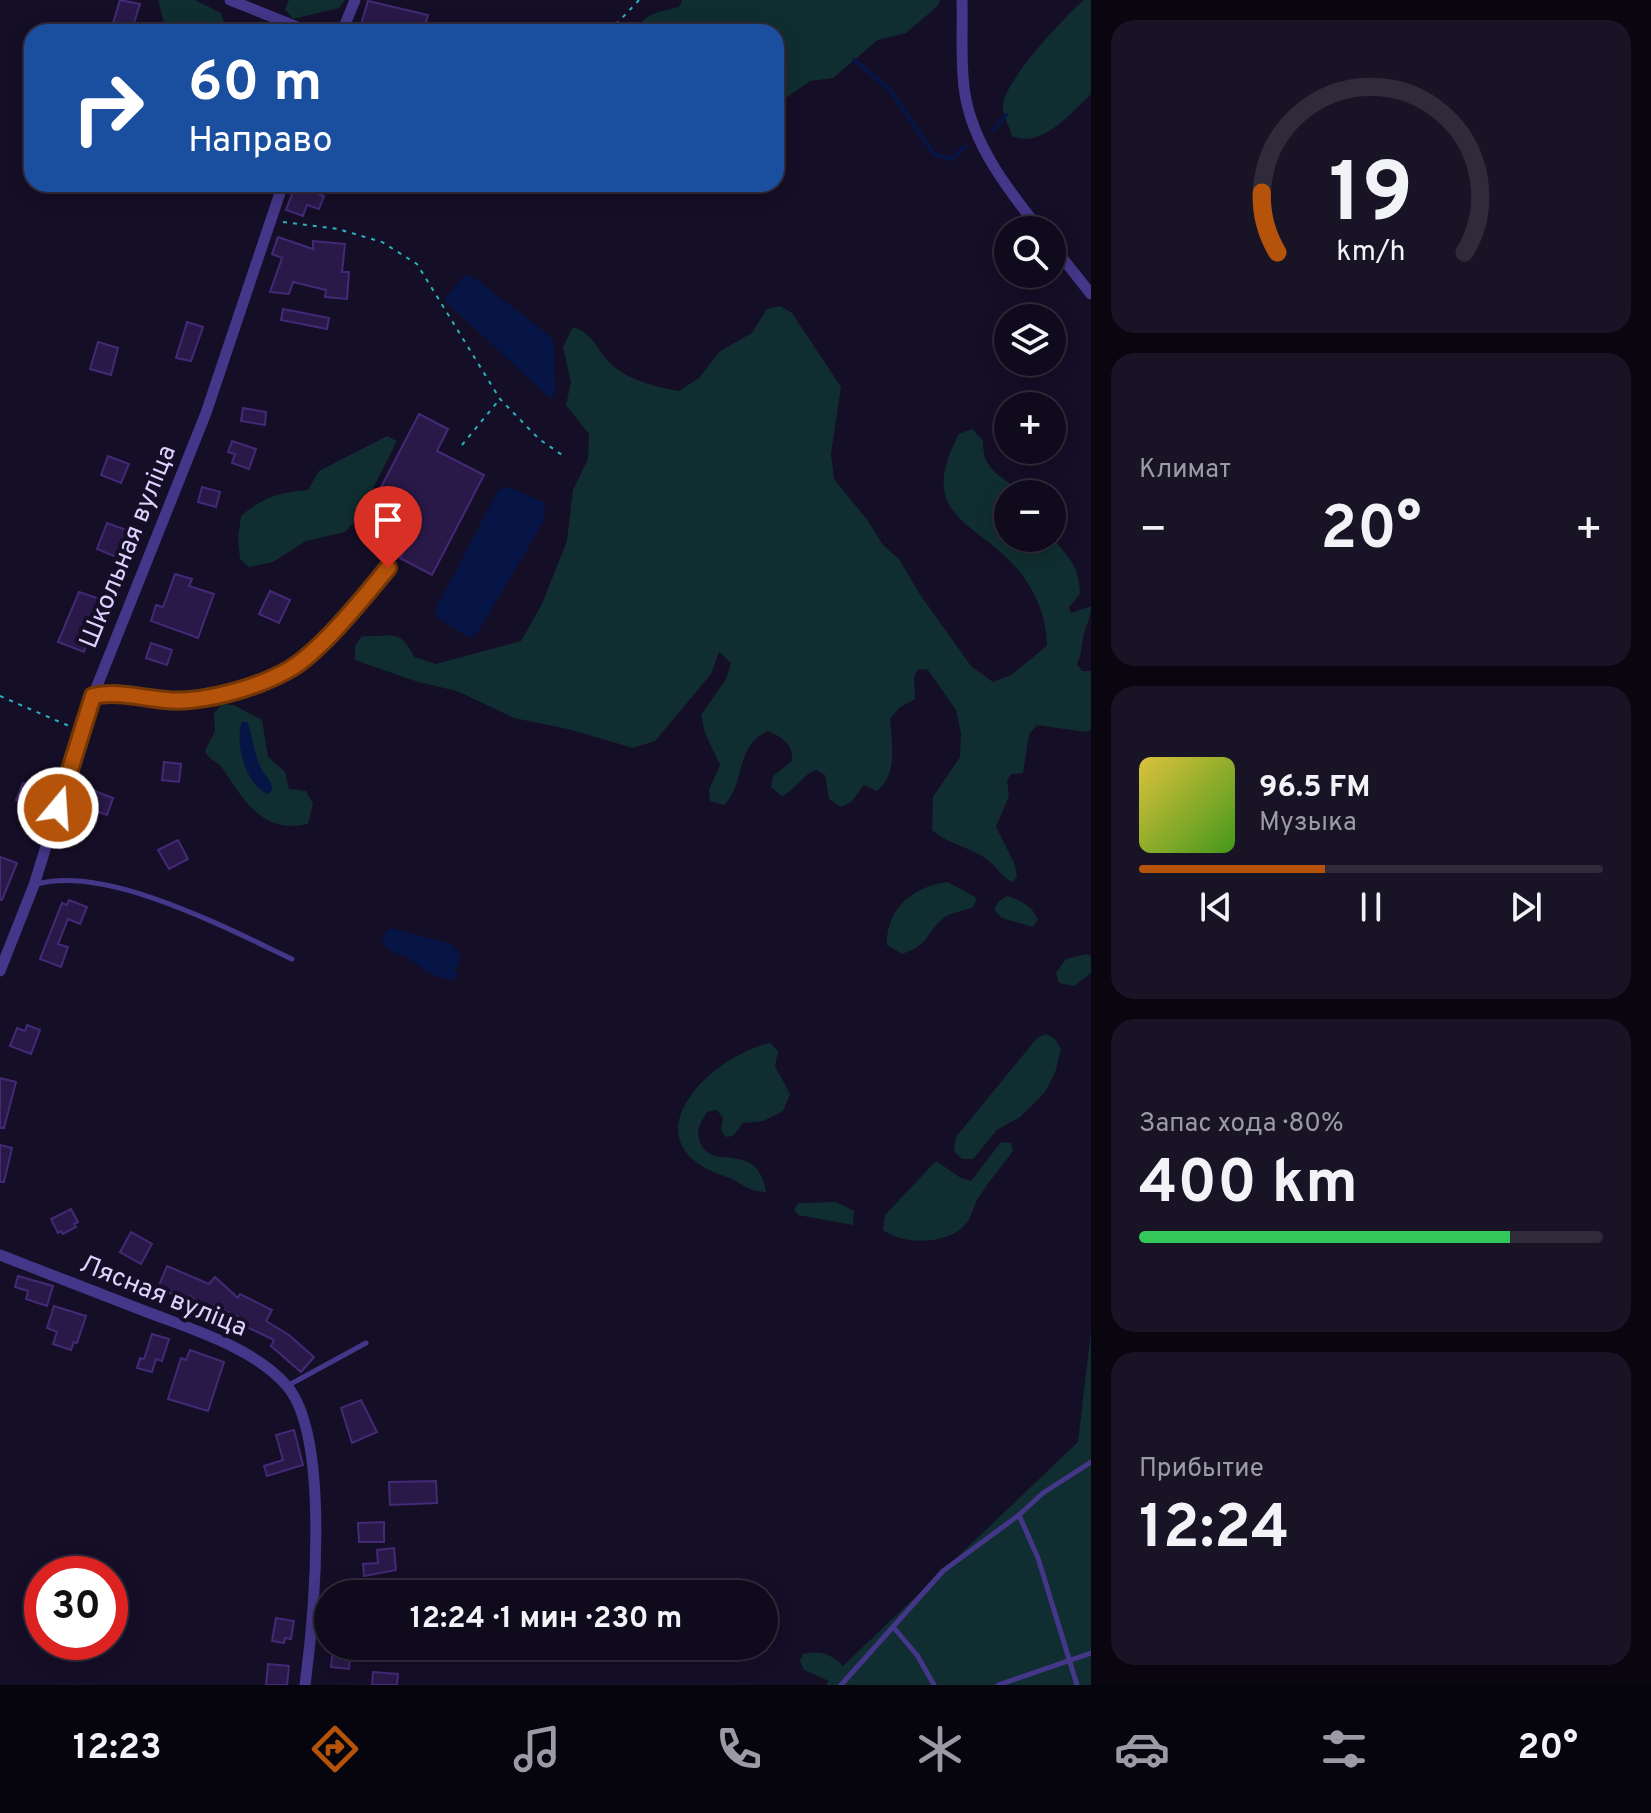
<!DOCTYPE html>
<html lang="ru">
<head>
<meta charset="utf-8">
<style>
  :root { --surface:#100a1d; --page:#191326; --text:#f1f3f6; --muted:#9c9aa4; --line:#302b3b; --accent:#b45309 }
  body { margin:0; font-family:Overpass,sans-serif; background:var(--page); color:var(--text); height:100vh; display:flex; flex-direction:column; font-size:30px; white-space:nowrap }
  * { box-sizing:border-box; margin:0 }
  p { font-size:26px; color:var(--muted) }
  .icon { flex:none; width:44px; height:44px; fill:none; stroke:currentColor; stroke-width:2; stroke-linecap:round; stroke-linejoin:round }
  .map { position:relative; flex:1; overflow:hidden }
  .details { display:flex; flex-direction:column; gap:20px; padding:20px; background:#090610; width:560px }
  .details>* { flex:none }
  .guide { position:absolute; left:24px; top:24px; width:760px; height:168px; border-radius:24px; box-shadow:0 4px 20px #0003,0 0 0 2px var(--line); background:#1a4fa0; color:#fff; overflow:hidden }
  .tools { position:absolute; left:994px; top:216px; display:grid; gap:16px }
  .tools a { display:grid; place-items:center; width:72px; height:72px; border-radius:50%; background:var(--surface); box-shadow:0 4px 20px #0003,0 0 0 2px var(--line); font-size:40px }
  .speed { position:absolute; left:24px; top:1556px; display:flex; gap:16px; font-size:40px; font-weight:700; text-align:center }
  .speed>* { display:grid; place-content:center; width:104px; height:104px; border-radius:50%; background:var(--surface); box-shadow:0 4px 20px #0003,0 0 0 2px var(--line); line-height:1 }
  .speed .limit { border:12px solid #d22; background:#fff; color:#111 }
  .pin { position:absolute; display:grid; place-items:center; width:68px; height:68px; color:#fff; margin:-82px -34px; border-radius:50% 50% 50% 0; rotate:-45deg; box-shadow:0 0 8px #0007 }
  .pin .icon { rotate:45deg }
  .me { position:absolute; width:88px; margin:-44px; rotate:18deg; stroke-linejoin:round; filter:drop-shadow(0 0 6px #0008) }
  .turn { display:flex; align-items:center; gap:28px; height:168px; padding:0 32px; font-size:36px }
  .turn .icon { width:104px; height:104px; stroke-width:2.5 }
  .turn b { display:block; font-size:56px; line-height:68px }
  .big { font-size:60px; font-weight:700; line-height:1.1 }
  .details .card { flex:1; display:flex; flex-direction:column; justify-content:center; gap:12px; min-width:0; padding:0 28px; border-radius:24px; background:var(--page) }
  .details .dial { align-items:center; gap:0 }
  .dial svg { height:208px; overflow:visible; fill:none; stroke:var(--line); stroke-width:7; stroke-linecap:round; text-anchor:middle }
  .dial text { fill:var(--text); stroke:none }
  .song { display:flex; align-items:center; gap:24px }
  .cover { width:96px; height:96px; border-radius:12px; background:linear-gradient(135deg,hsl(50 70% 55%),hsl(100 70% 35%)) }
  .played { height:8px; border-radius:4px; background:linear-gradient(90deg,var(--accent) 40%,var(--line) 40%) }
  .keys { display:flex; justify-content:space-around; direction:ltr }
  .heat { display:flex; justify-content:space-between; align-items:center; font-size:44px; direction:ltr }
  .charge { height:12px; border-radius:6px; background:linear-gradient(90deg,#34c759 80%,var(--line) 0) }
  .trip { position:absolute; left:314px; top:1580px; width:464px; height:80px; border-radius:40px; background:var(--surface); box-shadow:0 4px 20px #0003,0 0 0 2px var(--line); font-weight:700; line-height:80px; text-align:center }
  .tabs { display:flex; height:128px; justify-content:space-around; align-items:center; background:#06040c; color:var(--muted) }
  .tabs .icon { width:56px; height:56px }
  .tabs .selected { color:var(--accent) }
  .tabs b { font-size:36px; color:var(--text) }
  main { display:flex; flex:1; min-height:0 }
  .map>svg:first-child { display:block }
  .green { fill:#102e31 }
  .water { fill:#071546 }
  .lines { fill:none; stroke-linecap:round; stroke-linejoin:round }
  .stream { stroke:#071546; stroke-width:4 }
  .building { fill:#291949; stroke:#432976; stroke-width:2 }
  .path { stroke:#28b3be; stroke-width:2; stroke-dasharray:4 6; stroke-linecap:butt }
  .lane { stroke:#443688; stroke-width:5 }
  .street { stroke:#443688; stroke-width:11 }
  .route-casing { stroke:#753606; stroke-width:20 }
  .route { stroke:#b45309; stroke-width:14 }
  .labels { text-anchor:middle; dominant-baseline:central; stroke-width:8; stroke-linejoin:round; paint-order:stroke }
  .street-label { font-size:26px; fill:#ded3ff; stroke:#150e27 }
</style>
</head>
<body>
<main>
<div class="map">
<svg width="1091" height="1685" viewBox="0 0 1091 1685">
  <rect width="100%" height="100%" fill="#150e27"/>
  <!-- green -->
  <path class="green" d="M 158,0 L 195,0 L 221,13 L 224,22 L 222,32 L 171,32 L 164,23 Z
    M 289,0 L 345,0 L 339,8 L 293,19 L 285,9 Z
    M 682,0 L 940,0 L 938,6 L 906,33 L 878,40 L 833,78 L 810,81 L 776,105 L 776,32 L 637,32 C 642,13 662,11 679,7 Z
    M 1084,0 L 1091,0 L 1091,94 C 1071,113 1042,149 1012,136 C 1010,128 1002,114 1003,106 C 1003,82 1065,16 1084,0 Z
    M 780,306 L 792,313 L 841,387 L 831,454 L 834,479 L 868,521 L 883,545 L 899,559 L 921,596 L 971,666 L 993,682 L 1011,675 L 1047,646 C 1047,619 1037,594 1020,572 C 978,520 914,519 959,434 L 972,429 L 983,440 C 982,473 1002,473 1021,494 L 1008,494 L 1008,538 L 1052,537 C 1069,559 1079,564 1080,594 L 1069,607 L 1071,613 L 1091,606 C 1091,619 1085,626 1083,638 C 1081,649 1082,654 1077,664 L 1082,671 L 1091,671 L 1091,729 L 1086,732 L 1037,725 L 1029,734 L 1023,773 L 1011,774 L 1007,780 L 1009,796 L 996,827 L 1014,863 L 1017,876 L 1013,882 C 1002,878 999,869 989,861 C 972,847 949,845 932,830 L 933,797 L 960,757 L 961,733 L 956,710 L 928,670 L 918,669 L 914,677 L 915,699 L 899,708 L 890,719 C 892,744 898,774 877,791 L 864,785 L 851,802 L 841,807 L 829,799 L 825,775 L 816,770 C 803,774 796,790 782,796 L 771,787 L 773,776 L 792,761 C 793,743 783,738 768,731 C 734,746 746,784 724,805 L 710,801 L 709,790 L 720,765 L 705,733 L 701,715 L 726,679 L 731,663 L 719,652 L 711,674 L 655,741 L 633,748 L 568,729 L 514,718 L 457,691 L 418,682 L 355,660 L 355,646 L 362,636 C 391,638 400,627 414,657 L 436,664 L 521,641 L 542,604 L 567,541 L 573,490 L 588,459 L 589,434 L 566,405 L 571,382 L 563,347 L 573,327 C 593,333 595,347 608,361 C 624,379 656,387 679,391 L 699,378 L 720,351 L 752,333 L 767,309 Z
    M 387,436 L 397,441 L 358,518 L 345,532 L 306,541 L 273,562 L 249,567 L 240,559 L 238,538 L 241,516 C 263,497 280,492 308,490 L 319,471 Z
    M 222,704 L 234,705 L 262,720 L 268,757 L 285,772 L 289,789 L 306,791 L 313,804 L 308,824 C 261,834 245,801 223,769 C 217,761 209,760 205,751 L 215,731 L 214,713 Z
    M 948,882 L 977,898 L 973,907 C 965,911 948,913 942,919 C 925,935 929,945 902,954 L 887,945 C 886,908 914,886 948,882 Z
    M 1007,896 C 1020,900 1033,906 1038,920 L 1033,927 L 1002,918 L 994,910 L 999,901 Z
    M 1086,954 L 1091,956 L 1091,973 L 1074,986 L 1059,983 L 1056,973 L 1066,959 Z
    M 1046,1034 L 1055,1039 L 1061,1049 L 1055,1073 L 1045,1092 L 1020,1117 L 997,1130 L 973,1159 L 962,1159 L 954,1151 L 956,1137 L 1037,1038 Z
    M 770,1043 L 778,1051 L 775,1066 L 790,1094 L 783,1111 L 763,1121 L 743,1123 L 733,1136 L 726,1137 L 721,1130 L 723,1118 L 717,1110 L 707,1112 C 701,1122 695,1130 700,1142 C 709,1165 734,1152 751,1164 C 761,1171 764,1181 766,1192 C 746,1191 743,1183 727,1177 C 625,1145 705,1058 770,1043 Z
    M 1001,1142 L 1011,1143 L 1013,1151 C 1002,1166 989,1181 979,1197 C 973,1205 972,1218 965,1225 C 947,1245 903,1245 883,1230 L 885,1215 L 936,1161 L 961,1178 L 971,1181 Z
    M 836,1202 L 854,1211 L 853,1225 L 798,1215 L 794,1209 L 799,1203 Z
    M 1091,1331 L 1091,1685 L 826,1685 L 829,1681 L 804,1670 L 800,1661 L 803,1654 C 821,1650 831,1654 843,1666 L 1078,1442 Z"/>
  <!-- water -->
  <path class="water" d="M 465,275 L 473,277 L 550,336 L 554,345 L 555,394 L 551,399 L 446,302 L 446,297 Z
    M 509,487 L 545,503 L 544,521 L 478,632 L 470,638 L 436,617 L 436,608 L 499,489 Z
    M 242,722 L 247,722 C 254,738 254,759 264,773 C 268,780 272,781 272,790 L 268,794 C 246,786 234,743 242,722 Z
    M 391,928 L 451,944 L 459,952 L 460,961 L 455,970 L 459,975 L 453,980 C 432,976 427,972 411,960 C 399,951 395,957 382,943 L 385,933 Z"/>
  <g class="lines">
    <!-- stream -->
    <path class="stream" d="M 854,60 L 890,90 L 934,154 L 951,159 L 965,147
      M 993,130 L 1006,115"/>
  </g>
  <!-- building -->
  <path class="building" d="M 120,0 L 140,4 L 132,29 L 113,23 Z
    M 368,1 L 428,15 L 423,32 L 379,32 L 380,29 L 361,24 Z
    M 296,184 L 324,184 L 320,195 L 324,196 L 319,209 L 307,205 L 303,216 L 286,210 Z
    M 278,237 L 313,249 L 313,241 L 345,244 L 342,272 L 349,272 L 347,299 L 325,297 L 326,290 L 293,282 L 289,294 L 270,292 L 282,258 L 272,254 Z
    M 283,309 L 329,318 L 327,329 L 281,320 Z
    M 187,322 L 203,327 L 191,361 L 176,358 Z
    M 98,342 L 118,348 L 111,375 L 90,369 Z
    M 243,408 L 266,412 L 265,425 L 241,421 Z
    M 419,414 L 448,429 L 437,451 L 484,475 L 432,575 L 400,558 L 405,549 L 361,526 Z
    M 232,441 L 256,449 L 249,469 L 232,463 L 235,454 L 228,452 Z
    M 108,456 L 129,464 L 121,483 L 101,475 Z
    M 202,487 L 220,492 L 216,507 L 198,502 Z
    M 107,523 L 132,532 L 121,559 L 97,549 Z
    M 175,574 L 192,579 L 189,586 L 214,594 L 198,638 L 151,621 L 156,605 L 163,607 Z
    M 270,591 L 290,600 L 279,623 L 259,614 Z
    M 79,592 L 103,600 L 84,652 L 58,642 Z
    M 151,643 L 172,650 L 167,665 L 146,658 Z
    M 164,762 L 181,764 L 179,782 L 162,780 Z
    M 23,783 L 40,790 L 33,807 L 16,800 Z
    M 95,791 L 113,798 L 107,815 L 88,808 Z
    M 178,840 L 188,859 L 169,869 L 158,850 Z
    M 0,857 L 17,863 L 2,900 L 0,900 Z
    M 69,900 L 87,907 L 80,924 L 68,919 L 58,944 L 68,947 L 61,967 L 40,959 L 62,903 L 67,905 Z
    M 27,1025 L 40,1030 L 31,1054 L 10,1046 L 17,1028 L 25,1031 Z
    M 0,1078 L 16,1082 L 4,1128 L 0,1128 Z
    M 0,1145 L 12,1148 L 4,1182 L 0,1182 Z
    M 71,1209 L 78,1222 L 74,1224 L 76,1227 L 63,1234 L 61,1231 L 58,1233 L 51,1219 Z
    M 131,1232 L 152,1244 L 141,1264 L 120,1252 Z
    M 167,1266 L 209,1284 L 215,1277 L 238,1298 L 240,1294 L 272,1310 L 266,1321 L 289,1335 L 314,1357 L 301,1372 L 271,1346 L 274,1340 L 245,1326 L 247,1322 L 214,1305 L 208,1312 L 190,1296 L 188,1301 L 158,1288 Z
    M 18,1276 L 53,1286 L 47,1306 L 26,1299 L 28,1291 L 15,1287 Z
    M 54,1306 L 86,1316 L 77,1343 L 74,1342 L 71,1350 L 53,1344 L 57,1332 L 47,1328 Z
    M 152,1334 L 169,1339 L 162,1361 L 156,1359 L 152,1372 L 137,1368 L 140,1358 L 144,1359 Z
    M 190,1350 L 224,1362 L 208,1411 L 168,1399 L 181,1358 L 186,1360 Z
    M 361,1400 L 377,1432 L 352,1443 L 341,1408 Z
    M 294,1430 L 303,1465 L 267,1476 L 264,1466 L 283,1460 L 276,1435 Z
    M 436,1481 L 437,1503 L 390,1505 L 389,1482 Z
    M 384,1522 L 384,1542 L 359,1542 L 358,1523 Z
    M 394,1548 L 396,1570 L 364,1576 L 363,1564 L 378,1563 L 377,1550 Z
    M 276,1618 L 294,1621 L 291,1639 L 285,1638 L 284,1643 L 272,1641 Z
    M 333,1646 L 351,1646 L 349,1669 L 331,1667 Z
    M 268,1664 L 289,1666 L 287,1685 L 266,1685 Z
    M 373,1672 L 398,1674 L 397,1685 L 372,1685 Z"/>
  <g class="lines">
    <!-- path -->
    <path class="path" d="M 609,32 L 639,0
      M 283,222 L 338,229 L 382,242 L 417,264 L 500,399 L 539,439 L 565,457
      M 462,445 L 499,400
      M 0,696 L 69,726"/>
    <!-- lane -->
    <path class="lane" d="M 94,695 C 126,689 158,705 191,700 C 222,696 263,685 290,669 C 322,650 363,597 388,568
      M 37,884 C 108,865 228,929 292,959
      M 287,1386 L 366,1343
      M 1019,1515 L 1038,1558 L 1077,1685
      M 894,1628 L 917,1655 L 934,1685
      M 841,1685 L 943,1571 L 1019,1515 L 1043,1493 L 1091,1462
      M 998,1685 L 1091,1653"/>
    <!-- street -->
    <path class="street" d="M 230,0 L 310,32
      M 962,0 C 963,31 960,64 965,94 C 973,145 1009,191 1040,230
      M 342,32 L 355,0
      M 1052,245 L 1091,294
      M 0,971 L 34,885 L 93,696 L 206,413 L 283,184
      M 0,1255 C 47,1273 95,1292 142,1310 C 188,1328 254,1347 287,1386 C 331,1438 314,1618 305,1685"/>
  </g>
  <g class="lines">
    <defs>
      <path id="route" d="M 58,808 L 93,696 C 125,689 157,704 190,700 C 222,697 263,685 290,669 C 321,651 364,597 388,568"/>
    </defs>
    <!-- route casing -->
    <use href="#route" class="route-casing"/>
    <!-- route -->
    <use href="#route" class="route"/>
  </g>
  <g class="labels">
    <!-- street labels -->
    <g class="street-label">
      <text transform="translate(129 547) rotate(-68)">Школьная вуліца</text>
      <text transform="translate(163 1297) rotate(22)">Лясная вуліца</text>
    </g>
  </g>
</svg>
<div class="tools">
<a><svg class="icon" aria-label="search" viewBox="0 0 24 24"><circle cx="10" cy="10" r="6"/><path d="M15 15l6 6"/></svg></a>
<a><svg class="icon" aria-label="layers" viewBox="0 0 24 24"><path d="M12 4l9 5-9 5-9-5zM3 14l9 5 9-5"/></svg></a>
<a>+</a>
<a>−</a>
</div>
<div class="speed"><div class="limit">30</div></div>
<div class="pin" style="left:388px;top:568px;background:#d93025"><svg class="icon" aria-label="arrive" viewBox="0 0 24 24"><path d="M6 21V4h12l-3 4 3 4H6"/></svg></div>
<svg class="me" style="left:58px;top:808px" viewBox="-20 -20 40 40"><circle r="17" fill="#b45309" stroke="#fff" stroke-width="3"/><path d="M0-11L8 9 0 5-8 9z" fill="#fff"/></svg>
<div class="trip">12:24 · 1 мин · 230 m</div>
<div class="guide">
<div class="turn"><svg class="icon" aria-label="right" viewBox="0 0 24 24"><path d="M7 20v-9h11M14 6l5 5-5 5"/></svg><div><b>60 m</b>Направо</div></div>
</div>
</div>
<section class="details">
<div class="card dial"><svg viewBox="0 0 100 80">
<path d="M14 69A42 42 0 1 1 86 69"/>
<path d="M14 69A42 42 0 0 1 8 46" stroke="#b45309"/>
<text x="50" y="56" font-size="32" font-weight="700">19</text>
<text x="50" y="72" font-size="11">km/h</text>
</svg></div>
<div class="card"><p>Климат</p>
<div class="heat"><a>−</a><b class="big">20°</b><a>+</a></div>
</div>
<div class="card">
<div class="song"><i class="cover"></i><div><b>96.5 FM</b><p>Музыка</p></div></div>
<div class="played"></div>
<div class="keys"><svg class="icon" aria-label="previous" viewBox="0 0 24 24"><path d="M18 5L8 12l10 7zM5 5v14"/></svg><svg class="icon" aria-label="pause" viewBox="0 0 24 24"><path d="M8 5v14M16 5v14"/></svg><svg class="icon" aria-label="next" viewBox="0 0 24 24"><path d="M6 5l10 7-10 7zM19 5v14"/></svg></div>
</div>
<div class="card"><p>Запас хода · 80%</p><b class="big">400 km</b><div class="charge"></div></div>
<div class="card"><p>Прибытие</p><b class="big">12:24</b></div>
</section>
</main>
<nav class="tabs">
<b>12:23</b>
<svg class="icon selected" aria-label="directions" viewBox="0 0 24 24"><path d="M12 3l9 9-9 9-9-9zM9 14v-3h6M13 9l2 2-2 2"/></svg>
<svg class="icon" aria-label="music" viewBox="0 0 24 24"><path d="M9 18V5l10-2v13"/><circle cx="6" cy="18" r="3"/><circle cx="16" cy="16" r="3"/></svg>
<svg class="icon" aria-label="phone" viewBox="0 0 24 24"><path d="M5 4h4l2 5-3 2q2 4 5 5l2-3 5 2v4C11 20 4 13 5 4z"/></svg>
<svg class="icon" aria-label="climate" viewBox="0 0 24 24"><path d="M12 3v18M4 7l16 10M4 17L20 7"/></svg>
<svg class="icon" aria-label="car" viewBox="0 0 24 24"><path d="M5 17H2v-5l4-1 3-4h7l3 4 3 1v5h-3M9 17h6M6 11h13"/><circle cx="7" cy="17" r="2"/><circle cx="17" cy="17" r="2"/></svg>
<svg class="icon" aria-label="filters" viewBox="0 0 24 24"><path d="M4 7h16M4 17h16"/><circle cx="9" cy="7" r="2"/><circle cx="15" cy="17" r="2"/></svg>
<b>20°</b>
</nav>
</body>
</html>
